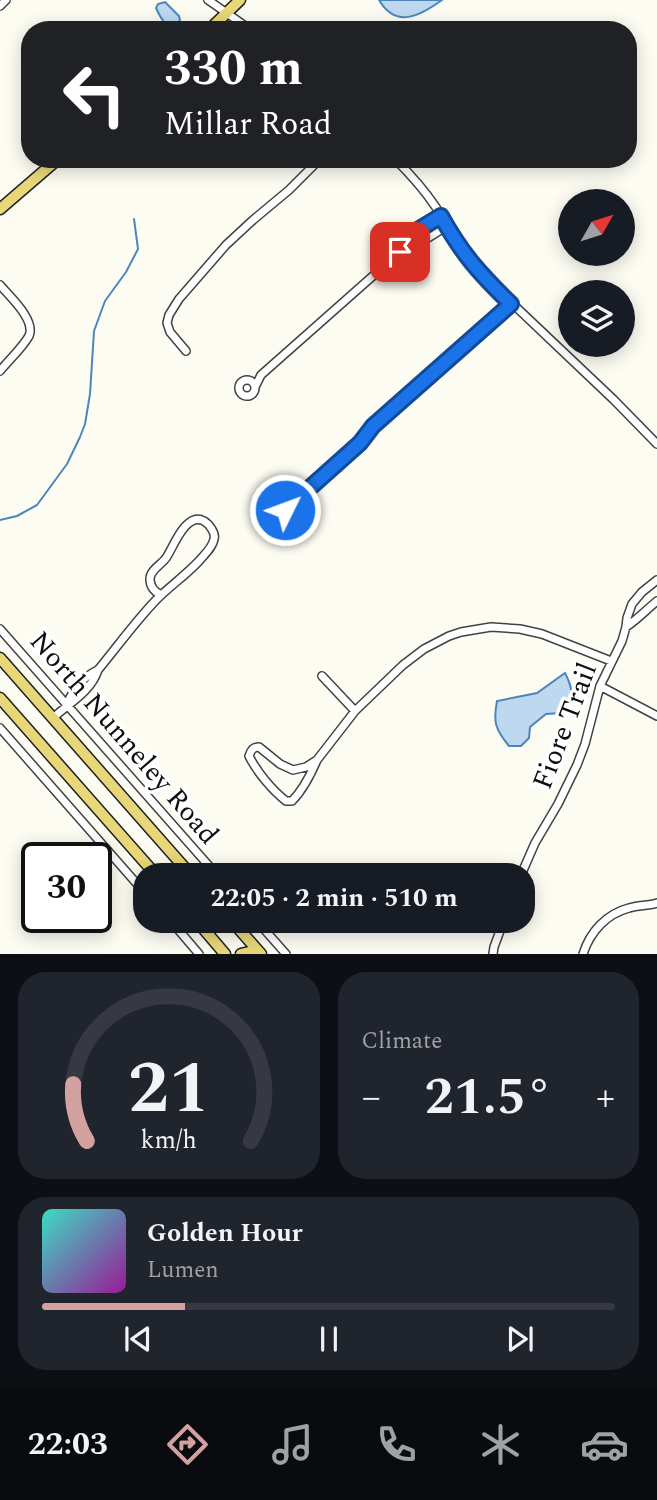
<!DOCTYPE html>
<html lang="en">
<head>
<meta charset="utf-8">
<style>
  :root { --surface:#171b24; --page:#20242c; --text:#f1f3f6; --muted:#9ea1a6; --line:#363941; --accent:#d3a1a0 }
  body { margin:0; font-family:Spectral,serif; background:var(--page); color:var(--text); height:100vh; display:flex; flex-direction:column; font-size:26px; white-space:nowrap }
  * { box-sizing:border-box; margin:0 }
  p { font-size:23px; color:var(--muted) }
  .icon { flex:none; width:38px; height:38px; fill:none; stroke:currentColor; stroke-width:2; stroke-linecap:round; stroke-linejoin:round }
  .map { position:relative; height:954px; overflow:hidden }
  .drawer { display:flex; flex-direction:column; gap:18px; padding:18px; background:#0d0f14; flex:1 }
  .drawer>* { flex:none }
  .guide { position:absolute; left:21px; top:21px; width:616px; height:147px; border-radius:28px; box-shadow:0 4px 18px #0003; background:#202124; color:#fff; overflow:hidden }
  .needle { width:46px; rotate:51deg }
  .tools { position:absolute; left:558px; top:189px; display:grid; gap:14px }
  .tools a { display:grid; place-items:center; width:77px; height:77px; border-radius:50%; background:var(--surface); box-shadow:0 4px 18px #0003; font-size:35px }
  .speed { position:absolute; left:21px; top:842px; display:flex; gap:14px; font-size:35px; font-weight:700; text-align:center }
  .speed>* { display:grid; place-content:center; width:91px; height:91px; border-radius:50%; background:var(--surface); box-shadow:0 4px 18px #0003; line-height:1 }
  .speed .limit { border:4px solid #111; border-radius:10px; background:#fff; color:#111 }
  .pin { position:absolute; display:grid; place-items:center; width:60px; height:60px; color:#fff; margin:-30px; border-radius:14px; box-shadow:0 4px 10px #0006 }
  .me { position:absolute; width:77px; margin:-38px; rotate:48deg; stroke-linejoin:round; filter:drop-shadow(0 0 5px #0008) }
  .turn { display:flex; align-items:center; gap:24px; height:147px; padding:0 28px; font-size:32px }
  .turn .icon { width:91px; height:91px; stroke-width:2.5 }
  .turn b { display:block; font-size:49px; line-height:60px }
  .big { font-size:52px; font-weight:700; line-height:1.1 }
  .drawer .tile { flex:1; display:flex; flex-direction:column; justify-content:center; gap:10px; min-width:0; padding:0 24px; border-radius:28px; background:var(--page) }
  .drawer .dial { align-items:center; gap:0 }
  .dial svg { height:182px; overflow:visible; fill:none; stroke:var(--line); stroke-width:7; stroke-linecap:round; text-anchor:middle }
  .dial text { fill:var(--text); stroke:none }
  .song { display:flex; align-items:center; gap:21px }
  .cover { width:84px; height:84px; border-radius:10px; background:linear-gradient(135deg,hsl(170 70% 55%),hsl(300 70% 35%)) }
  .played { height:7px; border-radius:4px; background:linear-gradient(90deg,var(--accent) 25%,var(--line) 25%) }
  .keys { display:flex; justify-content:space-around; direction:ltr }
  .heat { display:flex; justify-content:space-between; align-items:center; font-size:38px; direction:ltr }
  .drawer .tiles { flex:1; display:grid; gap:18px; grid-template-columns:1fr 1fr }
  .tile:last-child { grid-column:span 2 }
  .trip { position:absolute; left:133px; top:863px; width:402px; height:70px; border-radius:28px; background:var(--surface); box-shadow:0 4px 18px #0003; font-weight:700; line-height:70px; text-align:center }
  .tab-bar { display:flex; height:112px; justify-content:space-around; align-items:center; background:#090b0e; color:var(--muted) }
  .tab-bar .icon { width:49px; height:49px }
  .tab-bar .active { color:var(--accent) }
  .tab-bar b { font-size:32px; color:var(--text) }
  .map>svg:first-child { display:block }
  .water { fill:#bdd8ef; stroke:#4d86bd; stroke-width:2 }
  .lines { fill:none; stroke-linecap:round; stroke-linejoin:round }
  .stream { stroke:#4d86bd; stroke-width:2 }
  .minor-casing { stroke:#424242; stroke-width:10 }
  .major-casing { stroke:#202020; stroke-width:13 }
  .minor { stroke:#fff; stroke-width:7 }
  .major { stroke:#e8d778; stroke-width:10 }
  .route-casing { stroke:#114b97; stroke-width:18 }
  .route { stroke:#1a73e8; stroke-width:12 }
  .labels { text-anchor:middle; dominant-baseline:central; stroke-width:7; stroke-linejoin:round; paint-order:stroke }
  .street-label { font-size:28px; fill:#0f0f0f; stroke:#fff }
</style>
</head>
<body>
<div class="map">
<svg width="657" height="954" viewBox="0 0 657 954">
  <rect width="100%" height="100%" fill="#fdfcf3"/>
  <!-- water -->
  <path class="water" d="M 379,0 L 442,0 C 420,16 396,29 379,0 Z
    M 165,2 L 179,16 L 180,20 C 169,35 161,19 156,8 L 158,4 Z
    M 565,673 C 574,690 574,699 561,713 L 546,714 L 530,727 L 529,738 L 521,746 L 509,746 C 495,729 493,722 497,701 L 537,693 Z"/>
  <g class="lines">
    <!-- stream -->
    <path class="stream" d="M 0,520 L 17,516 L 37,505 L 67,464 L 80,437 L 85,424 L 90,394 L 94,331 L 105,301 L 126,272 L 138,249 L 134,219"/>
    <defs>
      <path id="minor" d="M 208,0 L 251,30
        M 0,6 L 6,0
        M 395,159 C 410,174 423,188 435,206 C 450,228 460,251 478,271 L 614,400 L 657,444
        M 400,252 C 408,232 424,226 441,216
        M 0,285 C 10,297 36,320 29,336 C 23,347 8,361 0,371
        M 186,351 L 170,332 L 167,323 L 169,315 L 179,299 L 226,245 L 253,220 L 289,190 L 320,159
        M239 388a8 8 0 1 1 16 0a8 8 0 1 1-16 0Z
        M 255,387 L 261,375 L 400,252 L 412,248 L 447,226
        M 285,510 L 360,443 L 373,426 L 511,304
        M 626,627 C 638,619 646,610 657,601
        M 0,629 L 217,875
        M 98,670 C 117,647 135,622 156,600 C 170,586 186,575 199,561 C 204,555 213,547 214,539 C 216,533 209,524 204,521 C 186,511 173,548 166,558 C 161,565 150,570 150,579 C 150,587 155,592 161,595
        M 322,676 L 355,711
        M 600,686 L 657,716
        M 53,718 C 69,703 90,693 98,670 C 84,676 72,690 67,705
        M 0,728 L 145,893
        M 317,760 C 311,774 303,790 292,801 L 286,801 C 272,790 257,772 249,756 C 251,750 253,747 259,747 L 280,764 L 293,770 L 306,767 L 317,760 L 355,711 L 403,665 L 424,649 L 449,636 L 461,632 L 491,627 L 520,629 L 542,634 L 611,661
        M 521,875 L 535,843 L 558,804 L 577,765 L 585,744 L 600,686 L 622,641 L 626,627 L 627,618 L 632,604 L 642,592 L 657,580
        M 170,920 L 199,954
        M 256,920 L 286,954
        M 493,954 L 494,947 L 504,920
        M 583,954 C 590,932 606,914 629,908 C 638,905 648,906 657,903"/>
      <path id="major" d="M 209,30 L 240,0
        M 0,209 L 58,159
        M 0,658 L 191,875
        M 0,698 L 156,875
        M 196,920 L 225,954
        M 231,920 L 261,954
        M 241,954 L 249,952 L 260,954"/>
    </defs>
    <!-- minor casing -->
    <use href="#minor" class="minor-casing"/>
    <!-- major casing -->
    <use href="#major" class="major-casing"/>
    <!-- minor -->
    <use href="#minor" class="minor"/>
    <!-- major -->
    <use href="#major" class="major"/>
  </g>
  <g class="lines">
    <defs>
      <path id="route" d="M 285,510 L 360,443 L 373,426 L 511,304 C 480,274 462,254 441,216 L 408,236 L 400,252"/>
    </defs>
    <!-- route casing -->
    <use href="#route" class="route-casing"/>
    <!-- route -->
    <use href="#route" class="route"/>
  </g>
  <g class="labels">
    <!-- street labels -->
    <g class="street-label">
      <text transform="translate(565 726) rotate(-69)">Fiore Trail</text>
      <text transform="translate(124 738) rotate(49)">North Nunneley Road</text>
    </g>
  </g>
</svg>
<div class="tools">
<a><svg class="needle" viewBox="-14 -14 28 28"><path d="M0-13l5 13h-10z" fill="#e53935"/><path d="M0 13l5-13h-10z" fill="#9ea1a6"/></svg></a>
<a><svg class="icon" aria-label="layers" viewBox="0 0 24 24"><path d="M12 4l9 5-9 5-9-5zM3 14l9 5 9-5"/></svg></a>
</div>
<div class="speed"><div class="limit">30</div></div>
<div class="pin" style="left:400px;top:252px;background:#d93025"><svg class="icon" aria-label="arrive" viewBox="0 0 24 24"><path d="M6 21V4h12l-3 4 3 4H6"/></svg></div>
<svg class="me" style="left:285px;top:510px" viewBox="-20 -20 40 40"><circle r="17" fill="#1a73e8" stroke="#fff" stroke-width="3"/><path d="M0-11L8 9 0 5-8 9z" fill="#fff"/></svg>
<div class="trip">22:05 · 2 min · 510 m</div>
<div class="guide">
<div class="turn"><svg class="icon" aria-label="left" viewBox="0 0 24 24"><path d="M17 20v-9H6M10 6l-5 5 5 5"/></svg><div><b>330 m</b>Millar Road</div></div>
</div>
</div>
<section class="drawer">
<div class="tiles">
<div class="tile dial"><svg viewBox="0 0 100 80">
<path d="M14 69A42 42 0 1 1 86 69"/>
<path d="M14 69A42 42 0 0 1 8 44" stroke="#d3a1a0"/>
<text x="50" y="56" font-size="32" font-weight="700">21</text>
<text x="50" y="72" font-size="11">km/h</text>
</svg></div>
<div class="tile"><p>Climate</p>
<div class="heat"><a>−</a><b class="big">21.5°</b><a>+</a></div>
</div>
<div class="tile">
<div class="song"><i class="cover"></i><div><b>Golden Hour</b><p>Lumen</p></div></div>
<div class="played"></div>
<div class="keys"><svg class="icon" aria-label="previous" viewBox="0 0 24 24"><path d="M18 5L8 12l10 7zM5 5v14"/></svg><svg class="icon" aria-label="pause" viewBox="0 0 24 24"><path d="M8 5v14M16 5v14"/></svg><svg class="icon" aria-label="next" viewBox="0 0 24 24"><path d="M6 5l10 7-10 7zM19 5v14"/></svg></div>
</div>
</div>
</section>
<nav class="tab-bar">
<b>22:03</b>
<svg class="icon active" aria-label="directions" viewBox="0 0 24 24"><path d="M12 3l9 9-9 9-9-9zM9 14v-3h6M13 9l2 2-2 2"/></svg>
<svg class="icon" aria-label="music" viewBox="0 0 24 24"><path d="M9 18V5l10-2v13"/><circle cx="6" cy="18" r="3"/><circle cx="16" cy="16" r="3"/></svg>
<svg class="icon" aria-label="phone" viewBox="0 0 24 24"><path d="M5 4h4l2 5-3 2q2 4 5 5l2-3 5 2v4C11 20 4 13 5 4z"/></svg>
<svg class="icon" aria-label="climate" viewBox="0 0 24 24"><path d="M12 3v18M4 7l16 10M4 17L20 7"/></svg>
<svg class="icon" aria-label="car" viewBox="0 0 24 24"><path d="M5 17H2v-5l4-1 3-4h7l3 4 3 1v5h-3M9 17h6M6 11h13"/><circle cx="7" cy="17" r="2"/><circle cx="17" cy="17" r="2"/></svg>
</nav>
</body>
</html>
